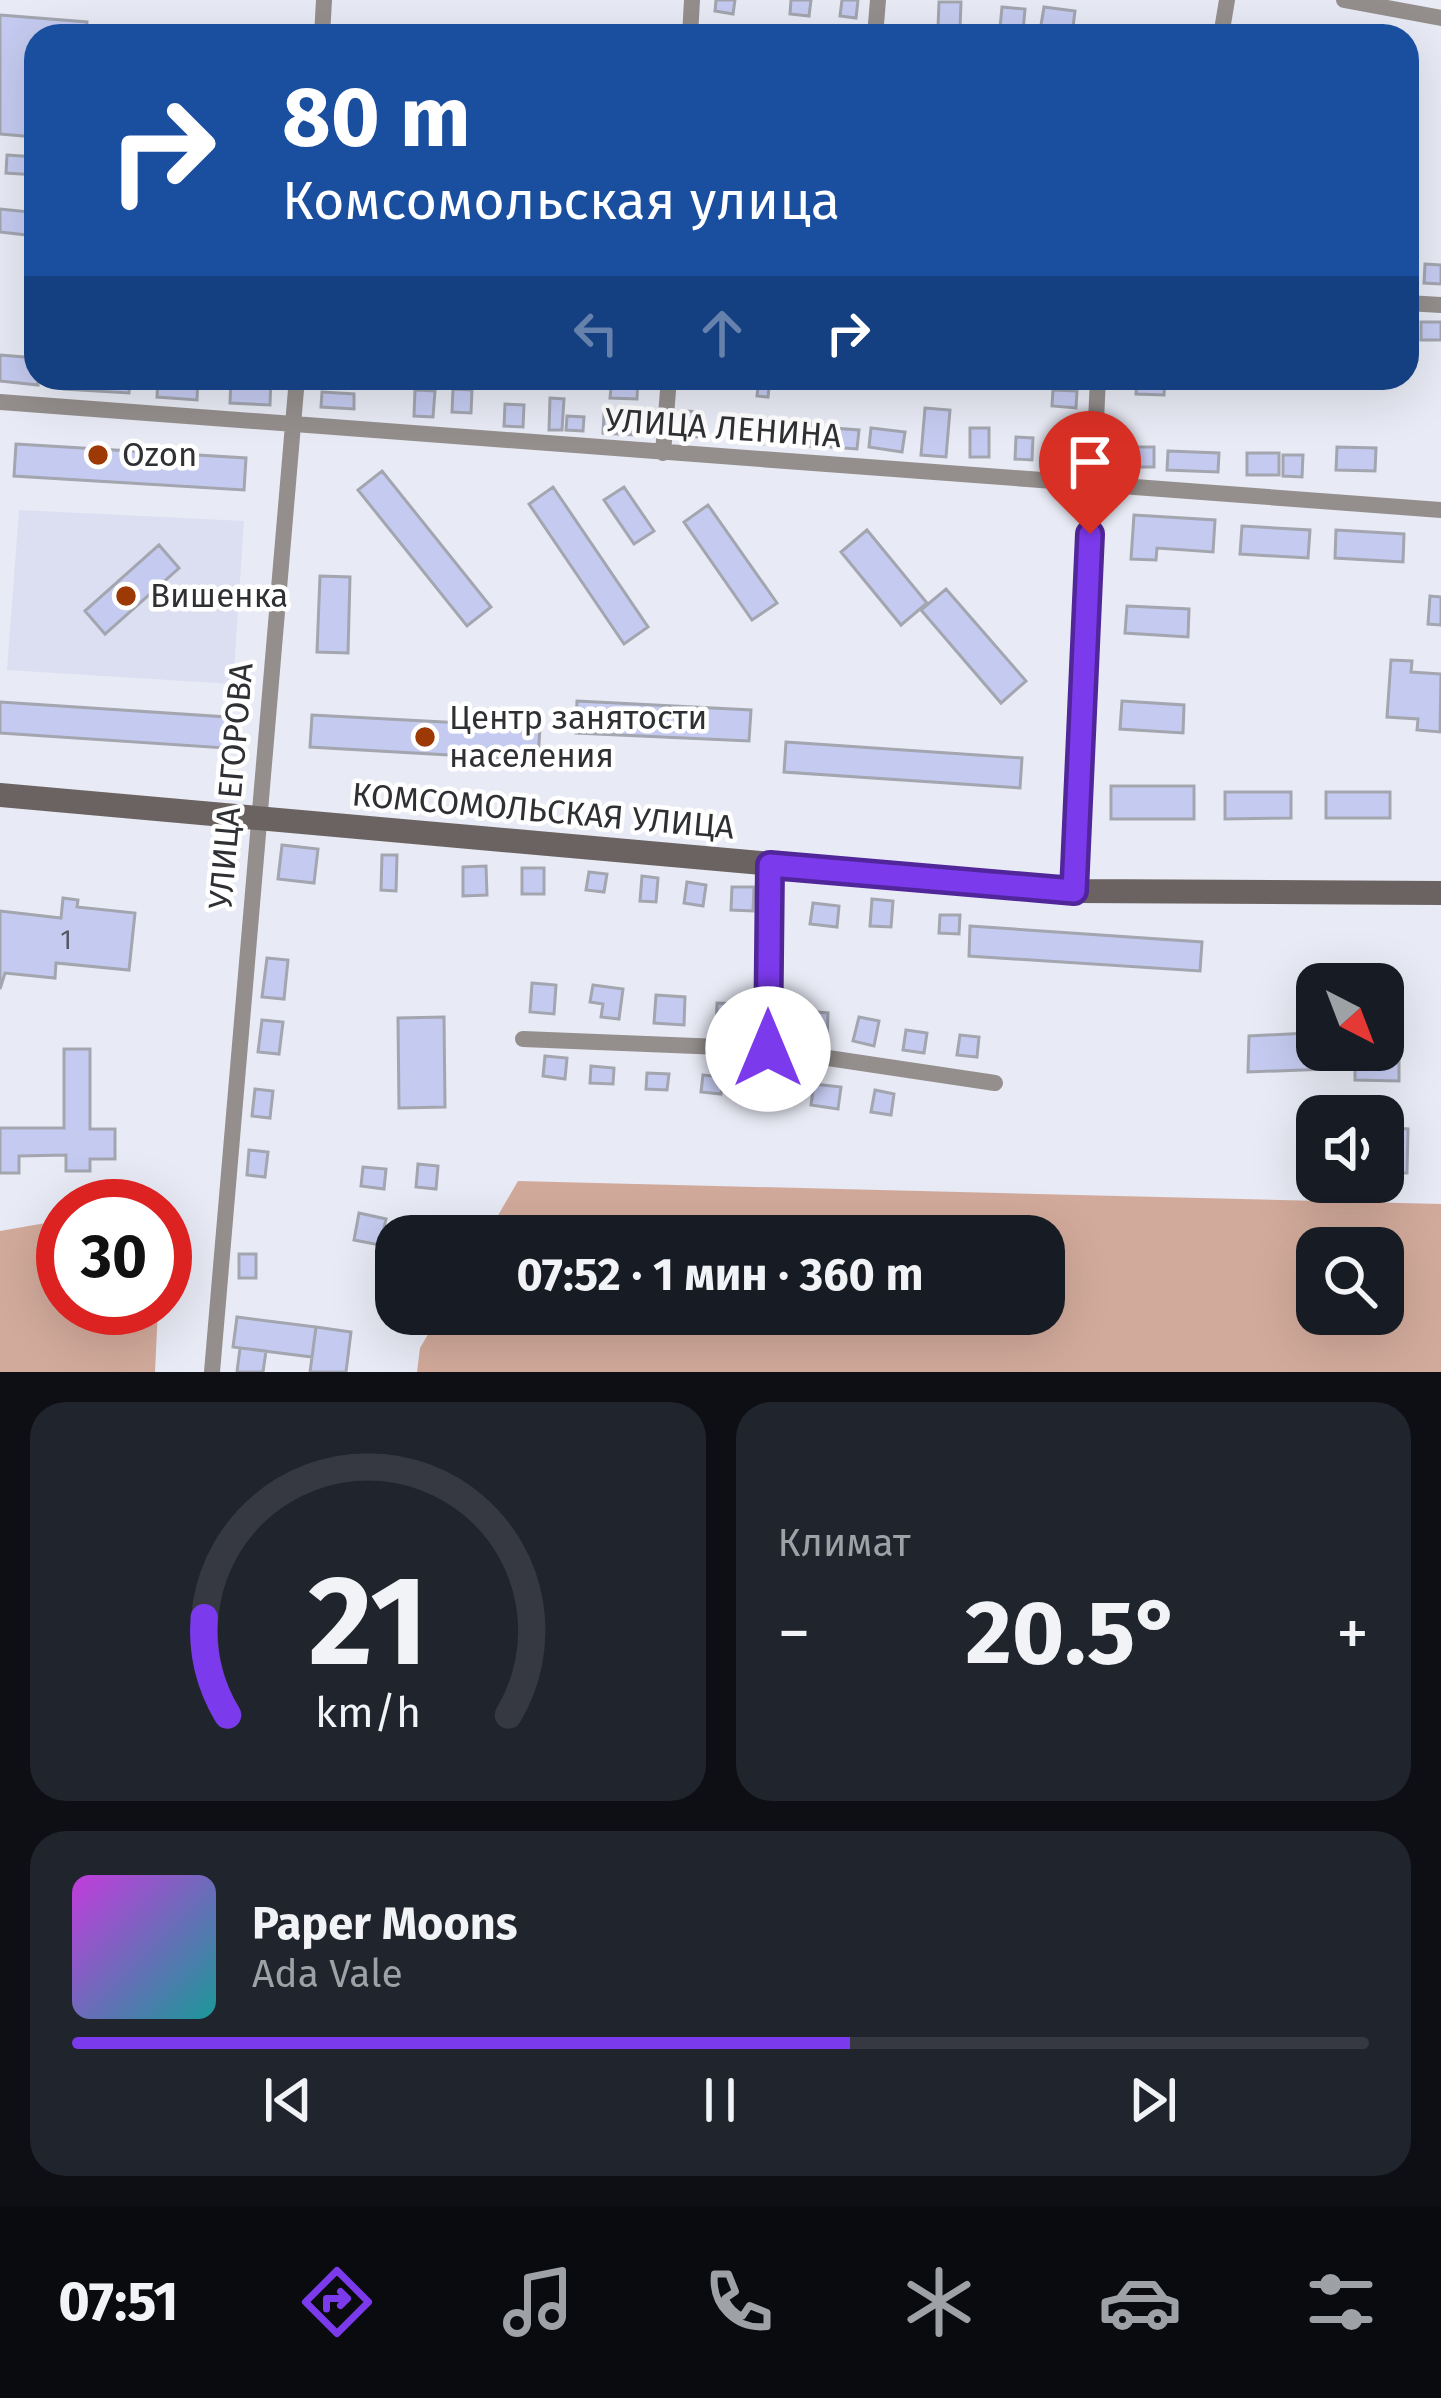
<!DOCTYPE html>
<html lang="ru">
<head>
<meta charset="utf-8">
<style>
  :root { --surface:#171b24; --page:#20242c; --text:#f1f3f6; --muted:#9ea1a6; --line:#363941; --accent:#7c3aed }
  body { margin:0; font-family:"Fira Sans",sans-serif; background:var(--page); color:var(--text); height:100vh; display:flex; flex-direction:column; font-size:45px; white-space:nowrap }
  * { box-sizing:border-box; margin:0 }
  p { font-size:39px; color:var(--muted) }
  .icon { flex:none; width:66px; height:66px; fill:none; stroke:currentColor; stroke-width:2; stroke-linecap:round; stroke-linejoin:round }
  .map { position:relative; height:1372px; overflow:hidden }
  .sheet { display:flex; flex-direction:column; gap:30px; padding:30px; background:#0d0f14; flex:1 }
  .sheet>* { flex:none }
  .top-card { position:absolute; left:24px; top:24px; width:1395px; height:366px; border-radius:36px; box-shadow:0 12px 48px #0002; background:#1a4fa0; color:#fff; overflow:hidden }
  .needle { width:78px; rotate:138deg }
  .tools { position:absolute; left:1296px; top:963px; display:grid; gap:24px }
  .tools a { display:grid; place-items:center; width:108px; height:108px; border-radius:24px; background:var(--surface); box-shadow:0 12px 48px #0002; font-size:60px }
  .speed { position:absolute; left:36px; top:1179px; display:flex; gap:24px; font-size:60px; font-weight:700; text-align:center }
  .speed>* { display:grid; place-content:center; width:156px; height:156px; border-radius:50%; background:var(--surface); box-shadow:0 12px 48px #0002; line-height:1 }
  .speed .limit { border:18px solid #d22; background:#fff; color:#111 }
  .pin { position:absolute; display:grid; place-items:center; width:102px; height:102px; color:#fff; margin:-123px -51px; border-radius:50% 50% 50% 0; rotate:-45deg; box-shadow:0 0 12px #0007 }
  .pin .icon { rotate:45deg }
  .me { position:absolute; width:132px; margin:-66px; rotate:0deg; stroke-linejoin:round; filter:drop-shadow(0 0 9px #0008) }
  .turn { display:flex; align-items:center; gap:42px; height:252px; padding:0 60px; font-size:54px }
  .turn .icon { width:156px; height:156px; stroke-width:2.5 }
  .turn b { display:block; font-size:84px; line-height:102px }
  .lanes { display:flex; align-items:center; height:114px; padding:0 60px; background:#0003; justify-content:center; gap:60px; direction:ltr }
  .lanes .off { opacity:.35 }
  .big { font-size:90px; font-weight:700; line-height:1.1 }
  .sheet .widget { flex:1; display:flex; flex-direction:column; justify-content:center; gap:18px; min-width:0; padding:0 42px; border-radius:36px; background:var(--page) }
  .sheet .dial { align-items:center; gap:0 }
  .dial svg { height:312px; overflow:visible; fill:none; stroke:var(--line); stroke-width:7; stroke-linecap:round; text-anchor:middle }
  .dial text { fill:var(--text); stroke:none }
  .song { display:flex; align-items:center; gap:36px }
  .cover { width:144px; height:144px; border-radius:18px; background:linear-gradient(135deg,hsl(290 70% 55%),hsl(180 70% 35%)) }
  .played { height:12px; border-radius:6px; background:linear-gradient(90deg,var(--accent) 60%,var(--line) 60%) }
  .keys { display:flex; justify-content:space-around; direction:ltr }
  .heat { display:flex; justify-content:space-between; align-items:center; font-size:66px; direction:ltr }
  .sheet .tiles { flex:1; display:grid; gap:30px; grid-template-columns:1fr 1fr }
  .widget:last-child { grid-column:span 2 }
  .trip { position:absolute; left:375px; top:1215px; width:690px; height:120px; border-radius:36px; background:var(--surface); box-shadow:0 12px 48px #0002; font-weight:700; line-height:120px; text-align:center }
  .menu { display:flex; height:192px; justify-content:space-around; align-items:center; background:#090b0e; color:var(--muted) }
  .menu .icon { width:84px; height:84px }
  .menu .current { color:var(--accent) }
  .menu b { font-size:54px; color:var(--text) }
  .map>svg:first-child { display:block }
  .built { fill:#dbdff1 }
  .forest { fill:#d2aa9b; fill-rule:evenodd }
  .building { fill:#c5cbf0; stroke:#a3a5af; stroke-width:3 }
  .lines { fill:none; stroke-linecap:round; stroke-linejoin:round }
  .minor { stroke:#948f8d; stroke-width:16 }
  .secondary { stroke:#6b6361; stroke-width:24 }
  .route-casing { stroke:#51269a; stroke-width:30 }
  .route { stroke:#7c3aed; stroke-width:21 }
  .poi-dot { fill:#9d3904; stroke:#fff; stroke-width:4.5 }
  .labels { text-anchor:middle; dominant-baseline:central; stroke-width:9; stroke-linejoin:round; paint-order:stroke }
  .number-label { font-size:27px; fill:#545763 }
  .street-label { font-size:33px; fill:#2f3034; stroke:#fff }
  .poi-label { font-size:33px; fill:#2f3034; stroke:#fff; text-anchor:start }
</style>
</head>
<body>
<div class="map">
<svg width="1441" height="1372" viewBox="0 0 1441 1372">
  <rect width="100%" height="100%" fill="#e8eaf5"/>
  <!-- built -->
  <path class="built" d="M 19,510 L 244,521 L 233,684 L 7,670 Z"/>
  <!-- forest -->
  <path class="forest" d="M 518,1181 L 1441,1204 L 1441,1372 L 417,1372 L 420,1348 L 440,1314 L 1044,1314 L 1044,1236 L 486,1236 ZM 1317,1248 L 1383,1248 L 1383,1314 L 1317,1314 Z
    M 63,1220 L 63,1308 L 158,1308 L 155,1372 L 0,1372 L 0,1231 Z"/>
  <!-- building -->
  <path class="building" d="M 716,0 L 735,0 L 733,14 L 715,11 Z
    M 791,0 L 811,0 L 809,16 L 790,14 Z
    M 842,0 L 858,0 L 856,18 L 840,16 Z
    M 939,2 L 961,2 L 960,28 L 938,28 Z
    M 1002,7 L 1025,9 L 1023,31 L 1000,28 Z
    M 1044,7 L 1075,11 L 1072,35 L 1040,31 Z
    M 0,15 L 87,22 L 86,36 L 36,36 L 36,137 L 0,134 Z
    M 351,29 L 377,31 L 376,36 L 350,36 Z
    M 7,155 L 36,157 L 36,175 L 6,173 Z
    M 0,209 L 30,212 L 27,235 L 0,232 Z
    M 1425,264 L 1441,265 L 1441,284 L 1424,283 Z
    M 1421,322 L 1441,322 L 1441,340 L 1421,340 Z
    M 0,355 L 36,358 L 38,385 L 0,381 Z
    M 65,378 L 130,378 L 129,393 L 64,389 Z
    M 158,378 L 198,378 L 197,400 L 157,397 Z
    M 231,378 L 271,378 L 270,405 L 230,403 Z
    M 612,378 L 638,379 L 637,399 L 610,398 Z
    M 759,378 L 770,378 L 768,397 L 757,396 Z
    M 1137,378 L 1165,378 L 1164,395 L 1136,394 Z
    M 453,389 L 472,390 L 471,413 L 452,412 Z
    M 415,390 L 435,391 L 433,417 L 414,416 Z
    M 1053,390 L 1077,391 L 1076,408 L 1052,406 Z
    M 322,392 L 354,394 L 354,409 L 321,407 Z
    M 550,398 L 564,399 L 562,430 L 549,430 Z
    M 505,404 L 524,405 L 523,427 L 504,426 Z
    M 925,408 L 950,410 L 946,457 L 921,455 Z
    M 687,411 L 699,412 L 697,437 L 685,436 Z
    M 604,413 L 636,415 L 635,435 L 603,433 Z
    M 567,416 L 584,417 L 583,431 L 566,430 Z
    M 790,422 L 812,423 L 810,446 L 788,444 Z
    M 754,423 L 765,424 L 763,444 L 752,443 Z
    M 833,428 L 859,430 L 857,449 L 831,447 Z
    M 871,428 L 905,432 L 902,452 L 869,447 Z
    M 970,428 L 989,428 L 989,457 L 970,457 Z
    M 1016,437 L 1033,438 L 1032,460 L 1015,459 Z
    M 1062,441 L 1075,442 L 1073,462 L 1060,461 Z
    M 16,444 L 246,458 L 244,490 L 14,476 Z
    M 1130,447 L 1154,447 L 1154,467 L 1130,467 Z
    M 1337,447 L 1376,448 L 1375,471 L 1336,470 Z
    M 1168,451 L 1219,453 L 1218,472 L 1167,470 Z
    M 1247,453 L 1279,453 L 1279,475 L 1247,475 Z
    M 1283,455 L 1303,455 L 1302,477 L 1283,476 Z
    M 382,471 L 491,607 L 467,626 L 358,490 Z
    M 553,487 L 648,627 L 624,644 L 529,504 Z
    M 624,487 L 654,531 L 634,544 L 604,500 Z
    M 708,505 L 777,603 L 752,620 L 684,522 Z
    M 1134,515 L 1215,520 L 1213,552 L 1157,548 L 1156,560 L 1131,559 Z
    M 1242,526 L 1310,530 L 1308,558 L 1240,554 Z
    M 867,530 L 927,603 L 901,625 L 841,552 Z
    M 1336,530 L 1404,534 L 1403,562 L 1335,558 Z
    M 159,545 L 179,568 L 105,634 L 85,611 Z
    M 320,576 L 350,577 L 348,653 L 317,652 Z
    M 946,589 L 1026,681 L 1001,703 L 921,610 Z
    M 1430,596 L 1441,597 L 1441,625 L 1428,624 Z
    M 1127,606 L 1189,609 L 1188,637 L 1125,633 Z
    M 1391,660 L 1412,661 L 1411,672 L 1441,674 L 1440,732 L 1417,730 L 1418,719 L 1387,717 Z
    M 577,701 L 751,710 L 749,741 L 576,733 Z
    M 1122,701 L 1184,705 L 1183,733 L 1120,729 Z
    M 0,702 L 227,717 L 225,748 L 0,733 Z
    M 312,715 L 540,727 L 538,760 L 310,747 Z
    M 786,742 L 1022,758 L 1020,788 L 784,772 Z
    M 1111,786 L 1194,786 L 1194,819 L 1111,819 Z
    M 1225,792 L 1291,792 L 1291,818 L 1225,819 Z
    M 1326,792 L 1390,792 L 1390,818 L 1326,818 Z
    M 282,845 L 318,849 L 314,883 L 278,879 Z
    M 382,855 L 397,855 L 396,891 L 381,890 Z
    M 486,866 L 487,895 L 463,896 L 463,867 Z
    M 522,868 L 544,868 L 544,894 L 522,894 Z
    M 589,872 L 607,874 L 604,892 L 586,890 Z
    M 642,876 L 658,878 L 656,902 L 640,901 Z
    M 687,882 L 706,885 L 703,906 L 684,903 Z
    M 732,887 L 754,887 L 753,911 L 731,910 Z
    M 63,898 L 78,900 L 77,907 L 135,913 L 129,970 L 56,963 L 55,978 L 5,973 L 0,989 L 0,911 L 61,918 Z
    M 872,899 L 893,901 L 891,927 L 870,926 Z
    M 813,903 L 839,906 L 837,927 L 810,924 Z
    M 940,915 L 960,915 L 959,934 L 939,933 Z
    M 970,926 L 1202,942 L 1200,971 L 969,956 Z
    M 267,958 L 288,960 L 284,999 L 262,997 Z
    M 1318,965 L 1366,966 L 1366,984 L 1317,984 Z
    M 532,983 L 556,985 L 554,1014 L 530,1012 Z
    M 593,985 L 623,989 L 619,1019 L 601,1017 L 603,1004 L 590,1002 Z
    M 656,995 L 685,997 L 684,1025 L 654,1023 Z
    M 717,1003 L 738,1004 L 737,1030 L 716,1029 Z
    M 804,1011 L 828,1013 L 827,1042 L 802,1041 Z
    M 444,1017 L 445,1107 L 399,1108 L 398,1018 Z
    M 859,1017 L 879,1021 L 874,1046 L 853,1041 Z
    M 262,1020 L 283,1022 L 279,1054 L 258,1052 Z
    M 906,1030 L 927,1033 L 924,1053 L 903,1050 Z
    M 1308,1033 L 1317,1033 L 1317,1050 L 1391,1046 L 1391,1057 L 1399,1057 L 1399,1081 L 1355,1080 L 1355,1068 L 1248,1072 L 1249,1036 Z
    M 960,1035 L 979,1037 L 977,1057 L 957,1055 Z
    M 64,1049 L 90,1049 L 90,1129 L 115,1129 L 115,1159 L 90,1159 L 90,1171 L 66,1171 L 66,1155 L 19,1156 L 19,1173 L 0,1173 L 0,1128 L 64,1128 Z
    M 545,1056 L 567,1058 L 565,1079 L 543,1076 Z
    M 591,1066 L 614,1068 L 613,1084 L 590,1083 Z
    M 647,1073 L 669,1074 L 667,1090 L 646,1089 Z
    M 703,1075 L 723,1077 L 721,1094 L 701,1092 Z
    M 754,1077 L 780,1081 L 776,1106 L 750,1101 Z
    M 814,1084 L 841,1087 L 838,1109 L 811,1105 Z
    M 255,1089 L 273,1091 L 270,1118 L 252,1116 Z
    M 875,1090 L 894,1094 L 891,1115 L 871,1112 Z
    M 1363,1104 L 1393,1112 L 1393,1128 L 1408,1129 L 1407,1173 L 1383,1173 L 1383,1116 L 1362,1116 Z
    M 249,1150 L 268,1152 L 265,1177 L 247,1175 Z
    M 418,1164 L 438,1166 L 436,1189 L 416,1187 Z
    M 363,1167 L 386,1169 L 384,1189 L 361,1186 Z
    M 359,1213 L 386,1219 L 380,1245 L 354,1240 Z
    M 239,1254 L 256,1254 L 256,1278 L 239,1278 Z
    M 237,1317 L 316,1327 L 312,1357 L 233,1347 Z
    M 316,1327 L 351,1332 L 346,1372 L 310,1372 Z
    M 240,1348 L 266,1351 L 263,1372 L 237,1372 Z"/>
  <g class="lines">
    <!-- minor -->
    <path class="minor" d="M 1344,0 L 1441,18
      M 322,36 L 324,0
      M 690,36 L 692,0
      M 875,36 L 878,0
      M 1221,36 L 1227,0
      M 1407,303 L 1441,305
      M 0,402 L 1441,510
      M 663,453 L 669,378
      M 1074,891 L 1098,378
      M 523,1039 L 768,1049 L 995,1083
      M 768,1049 L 769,865
      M 212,1372 L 297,378"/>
    <!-- secondary -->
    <path class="secondary" d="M 0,795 L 1074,891 L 1441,893"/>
  </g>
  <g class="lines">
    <defs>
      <path id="route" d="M 768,1049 L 770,865 L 1074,891 L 1090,534"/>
    </defs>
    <!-- route casing -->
    <use href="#route" class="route-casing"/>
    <!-- route -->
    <use href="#route" class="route"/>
  </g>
  <!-- markers -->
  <g class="poi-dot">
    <circle cx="98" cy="455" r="12"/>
    <circle cx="126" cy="596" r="12"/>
    <circle cx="425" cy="737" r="12"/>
  </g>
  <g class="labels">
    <!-- number labels -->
    <g class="number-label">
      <text x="66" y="940">1</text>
    </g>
    <!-- street labels -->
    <g class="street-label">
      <text transform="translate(723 428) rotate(4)">УЛИЦА ЛЕНИНА</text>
      <text transform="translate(231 786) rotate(-85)">УЛИЦА ЕГОРОВА</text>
      <text transform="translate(543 811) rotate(5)">КОМСОМОЛЬСКАЯ УЛИЦА</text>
    </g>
    <!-- poi labels -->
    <g class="poi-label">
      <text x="122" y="455">Ozon</text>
      <text x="150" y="596">Вишенка</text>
      <text x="449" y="718">Центр занятости<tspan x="449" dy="38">населения</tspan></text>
    </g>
  </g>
</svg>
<div class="tools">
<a><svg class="needle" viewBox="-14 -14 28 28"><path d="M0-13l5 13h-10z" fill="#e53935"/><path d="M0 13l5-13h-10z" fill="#9ea1a6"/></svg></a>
<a><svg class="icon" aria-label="sound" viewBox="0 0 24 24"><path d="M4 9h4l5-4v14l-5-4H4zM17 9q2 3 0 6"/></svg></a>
<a><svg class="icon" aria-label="search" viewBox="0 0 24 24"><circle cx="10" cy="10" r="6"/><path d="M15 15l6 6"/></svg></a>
</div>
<div class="speed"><div class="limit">30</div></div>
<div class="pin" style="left:1090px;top:534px;background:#d93025"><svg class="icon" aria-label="arrive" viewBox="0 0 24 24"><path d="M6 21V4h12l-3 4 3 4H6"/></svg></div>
<svg class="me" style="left:768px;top:1049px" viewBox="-20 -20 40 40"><circle r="19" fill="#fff"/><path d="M0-13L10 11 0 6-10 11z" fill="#7c3aed"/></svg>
<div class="trip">07:52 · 1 мин · 360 m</div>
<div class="top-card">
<div class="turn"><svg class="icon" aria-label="right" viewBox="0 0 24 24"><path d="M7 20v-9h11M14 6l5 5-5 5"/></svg><div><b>80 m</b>Комсомольская улица</div></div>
<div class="lanes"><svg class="icon off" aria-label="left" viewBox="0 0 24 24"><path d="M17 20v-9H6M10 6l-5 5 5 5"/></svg><svg class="icon off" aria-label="ahead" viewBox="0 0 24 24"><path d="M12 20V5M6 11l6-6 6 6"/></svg><svg class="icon" aria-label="right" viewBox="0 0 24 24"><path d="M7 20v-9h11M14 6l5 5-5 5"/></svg></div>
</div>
</div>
<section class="sheet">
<div class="tiles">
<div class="widget dial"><svg viewBox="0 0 100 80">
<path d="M14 69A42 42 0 1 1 86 69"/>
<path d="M14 69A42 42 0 0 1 8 44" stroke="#7c3aed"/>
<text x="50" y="56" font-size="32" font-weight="700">21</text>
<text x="50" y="72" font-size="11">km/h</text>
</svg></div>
<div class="widget"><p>Климат</p>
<div class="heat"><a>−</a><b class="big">20.5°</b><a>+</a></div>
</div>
<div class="widget">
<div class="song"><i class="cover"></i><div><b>Paper Moons</b><p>Ada Vale</p></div></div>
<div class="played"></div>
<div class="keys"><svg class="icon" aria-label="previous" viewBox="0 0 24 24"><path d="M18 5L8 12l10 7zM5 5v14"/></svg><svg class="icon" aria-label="pause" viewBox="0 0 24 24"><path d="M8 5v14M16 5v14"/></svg><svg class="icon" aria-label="next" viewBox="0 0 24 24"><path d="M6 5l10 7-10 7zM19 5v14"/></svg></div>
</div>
</div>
</section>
<nav class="menu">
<b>07:51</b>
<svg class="icon current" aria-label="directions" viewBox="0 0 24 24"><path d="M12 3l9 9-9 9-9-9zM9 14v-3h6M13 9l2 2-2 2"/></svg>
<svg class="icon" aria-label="music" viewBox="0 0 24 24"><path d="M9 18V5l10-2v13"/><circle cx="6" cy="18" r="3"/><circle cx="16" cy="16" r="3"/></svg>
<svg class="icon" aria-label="phone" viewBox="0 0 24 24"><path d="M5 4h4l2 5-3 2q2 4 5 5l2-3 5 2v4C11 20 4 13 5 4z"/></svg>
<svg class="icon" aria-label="climate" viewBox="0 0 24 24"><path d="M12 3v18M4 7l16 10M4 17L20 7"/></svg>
<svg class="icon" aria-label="car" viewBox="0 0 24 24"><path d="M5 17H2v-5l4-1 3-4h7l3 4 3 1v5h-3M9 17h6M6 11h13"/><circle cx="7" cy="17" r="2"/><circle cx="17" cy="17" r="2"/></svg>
<svg class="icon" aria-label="filters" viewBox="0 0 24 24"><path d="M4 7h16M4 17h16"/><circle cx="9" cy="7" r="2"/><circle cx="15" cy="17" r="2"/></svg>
</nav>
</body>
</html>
